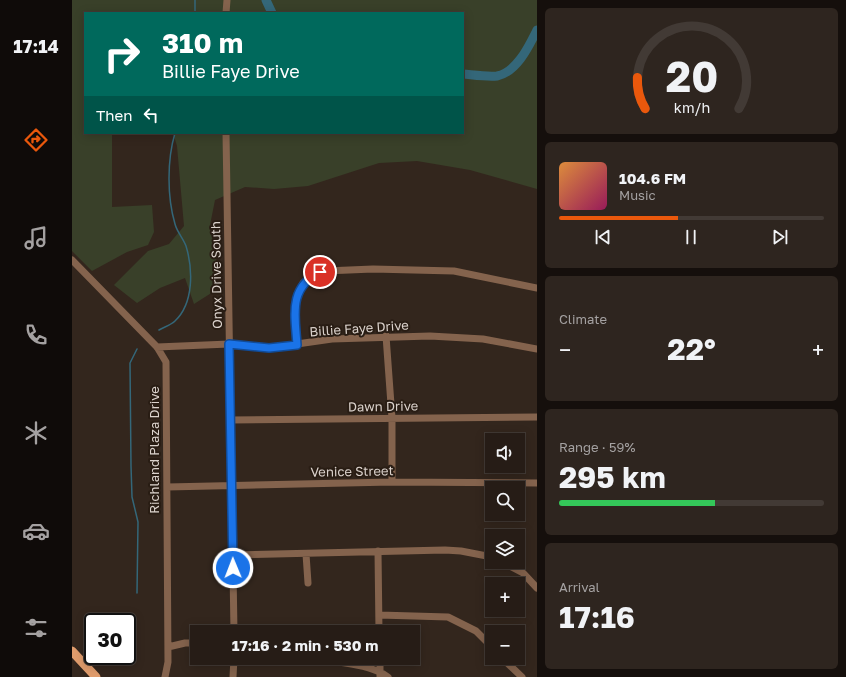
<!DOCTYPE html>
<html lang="en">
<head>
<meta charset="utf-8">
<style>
  :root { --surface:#261c16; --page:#2e251f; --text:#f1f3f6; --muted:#a4a1a1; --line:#423a35; --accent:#ea580c }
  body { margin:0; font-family:"Golos Text",sans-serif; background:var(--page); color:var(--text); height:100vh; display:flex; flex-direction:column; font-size:15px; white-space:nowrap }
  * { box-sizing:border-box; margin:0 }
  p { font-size:13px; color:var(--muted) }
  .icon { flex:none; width:22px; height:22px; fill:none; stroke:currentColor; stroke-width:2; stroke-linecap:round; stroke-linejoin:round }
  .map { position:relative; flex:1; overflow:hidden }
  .details { display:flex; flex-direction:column; gap:8px; padding:8px; background:#150f0c; width:309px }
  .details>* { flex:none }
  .hud { position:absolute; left:12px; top:12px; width:380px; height:122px; border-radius:0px; box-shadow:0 2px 10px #0003,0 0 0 1px var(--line); background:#00695c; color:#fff; overflow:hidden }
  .tools { position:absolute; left:413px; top:433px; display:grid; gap:8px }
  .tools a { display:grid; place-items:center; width:40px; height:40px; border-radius:0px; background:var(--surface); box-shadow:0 2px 10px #0003,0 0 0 1px var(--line); font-size:20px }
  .speed { position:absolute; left:12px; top:613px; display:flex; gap:8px; font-size:20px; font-weight:700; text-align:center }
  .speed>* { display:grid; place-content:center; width:52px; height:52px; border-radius:50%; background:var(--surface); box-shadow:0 2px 10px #0003,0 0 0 1px var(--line); line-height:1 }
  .speed .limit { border:2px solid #111; border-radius:6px; background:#fff; color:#111 }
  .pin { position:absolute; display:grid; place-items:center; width:34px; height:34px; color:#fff; margin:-17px; border:2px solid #fff; border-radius:50%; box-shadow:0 1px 4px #0007 }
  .me { position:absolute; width:44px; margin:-22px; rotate:359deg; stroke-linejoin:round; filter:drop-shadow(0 0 3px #0008) }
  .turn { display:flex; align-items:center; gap:14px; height:84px; padding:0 12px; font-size:18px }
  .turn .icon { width:52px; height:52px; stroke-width:2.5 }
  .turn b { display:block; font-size:28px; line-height:34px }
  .then { display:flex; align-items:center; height:38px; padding:0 12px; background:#0003; gap:8px; font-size:15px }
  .big { font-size:30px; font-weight:700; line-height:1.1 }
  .details .card { flex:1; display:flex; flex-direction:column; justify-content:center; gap:6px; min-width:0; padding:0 14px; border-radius:6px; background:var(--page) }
  .details .dial { align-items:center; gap:0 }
  .dial svg { height:104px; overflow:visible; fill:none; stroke:var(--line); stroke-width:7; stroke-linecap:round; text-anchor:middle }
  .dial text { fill:var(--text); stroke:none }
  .song { display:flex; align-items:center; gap:12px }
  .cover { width:48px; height:48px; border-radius:6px; background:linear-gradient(135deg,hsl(30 70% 55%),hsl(330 70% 35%)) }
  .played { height:4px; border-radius:2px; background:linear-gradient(90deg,var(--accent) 45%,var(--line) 45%) }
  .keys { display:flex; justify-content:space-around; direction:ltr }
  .heat { display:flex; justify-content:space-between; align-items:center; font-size:22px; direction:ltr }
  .charge { height:6px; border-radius:3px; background:linear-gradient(90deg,#34c759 59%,var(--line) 0) }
  .trip { position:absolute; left:118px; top:625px; width:230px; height:40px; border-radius:0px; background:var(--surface); box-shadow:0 2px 10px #0003,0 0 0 1px var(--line); font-weight:700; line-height:40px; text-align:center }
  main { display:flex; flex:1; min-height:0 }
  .dock { display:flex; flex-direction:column; width:72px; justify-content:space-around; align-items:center; background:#0f0b09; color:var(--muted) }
  .dock .icon { width:28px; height:28px }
  .dock .current { color:var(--accent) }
  .dock b { font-size:18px; color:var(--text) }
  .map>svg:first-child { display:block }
  .green { fill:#394029 }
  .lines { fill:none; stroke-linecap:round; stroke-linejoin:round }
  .stream { stroke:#346779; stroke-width:1.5 }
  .river { stroke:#346779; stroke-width:9 }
  .minor { stroke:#84634d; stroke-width:7 }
  .major { stroke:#e09c6c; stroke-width:9 }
  .route-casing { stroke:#114b97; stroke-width:10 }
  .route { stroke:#1a73e8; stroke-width:7 }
  .labels { text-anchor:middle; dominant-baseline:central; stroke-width:4; stroke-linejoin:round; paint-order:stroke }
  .street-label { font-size:13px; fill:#dbd2cc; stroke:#291d14 }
</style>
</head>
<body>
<main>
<nav class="dock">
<b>17:14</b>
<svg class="icon current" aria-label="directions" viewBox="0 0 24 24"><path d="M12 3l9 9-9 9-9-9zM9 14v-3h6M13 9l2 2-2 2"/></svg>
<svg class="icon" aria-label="music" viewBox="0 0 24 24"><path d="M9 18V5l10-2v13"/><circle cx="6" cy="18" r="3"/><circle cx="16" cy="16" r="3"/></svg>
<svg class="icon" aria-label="phone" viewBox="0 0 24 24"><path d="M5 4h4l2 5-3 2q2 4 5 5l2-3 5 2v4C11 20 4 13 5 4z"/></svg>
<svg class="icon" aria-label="climate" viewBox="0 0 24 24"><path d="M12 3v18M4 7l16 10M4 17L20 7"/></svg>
<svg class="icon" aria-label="car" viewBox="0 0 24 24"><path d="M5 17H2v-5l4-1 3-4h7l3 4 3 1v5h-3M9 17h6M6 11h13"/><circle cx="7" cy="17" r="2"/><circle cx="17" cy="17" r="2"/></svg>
<svg class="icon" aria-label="filters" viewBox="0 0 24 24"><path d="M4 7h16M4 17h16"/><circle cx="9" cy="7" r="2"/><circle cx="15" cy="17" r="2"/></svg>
</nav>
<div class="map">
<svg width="465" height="677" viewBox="0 0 465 677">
  <rect width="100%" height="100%" fill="#33261d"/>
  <!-- green -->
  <path class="green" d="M 0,0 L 465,0 L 465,189 L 398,170 L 345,161 L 307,163 L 236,186 L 202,189 L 173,187 L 143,200 L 138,225 L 144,258 L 144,290 L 122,304 L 113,278 L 88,288 L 65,303 L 42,285 L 76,251 L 97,244 L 112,226 L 105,146 L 101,133 L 391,133 L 391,13 L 13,13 L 13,133 L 40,133 L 40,207 L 80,205 L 82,232 L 76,245 L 55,252 L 20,271 L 0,251 Z"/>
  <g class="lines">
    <!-- stream -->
    <path class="stream" d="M 123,13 L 123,0
      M 87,330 C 92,327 99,325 103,321 C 122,303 121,269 114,246 C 111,238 105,232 103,224 C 95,197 95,160 103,133
      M 65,349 L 58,363 L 59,466 L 60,497 L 66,522 L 65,593"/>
    <!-- river -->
    <path class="river" d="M 194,0 L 200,13
      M 391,74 C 402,75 415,77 425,76 C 445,72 457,46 465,30"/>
    <!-- minor -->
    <path class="minor" d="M 154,13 L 155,0
      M 154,133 L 162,632
      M 0,260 L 85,347 L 94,362 L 96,662 L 93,677
      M 314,336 L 320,418 L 320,482
      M 225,345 L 223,309 L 226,294 L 231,283 L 240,276 L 253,271 L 301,269 L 382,271 L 465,288
      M 85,347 L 157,344 L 197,348 L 260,339 L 358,336 L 411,339 L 465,349
      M 158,420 L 465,417
      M 95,487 L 320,482 L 465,483
      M 306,551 L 307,632
      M 234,554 L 236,583
      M 161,555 L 373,550 L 389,551 L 420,557
      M 430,562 L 451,573 L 465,588
      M 307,615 L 376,617 L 404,631 L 420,647
      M 96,647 L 113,643 L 125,643
      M 242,658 C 265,663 296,663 316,677
      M 308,658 L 308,676
      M 430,658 L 450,677
      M 161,677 L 162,658"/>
    <!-- major -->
    <path class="major" d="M 0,651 L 24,677"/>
  </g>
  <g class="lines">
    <defs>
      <path id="route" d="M 161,568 L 157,344 L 197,348 L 225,345 C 223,315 216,288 248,272"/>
    </defs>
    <!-- route casing -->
    <use href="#route" class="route-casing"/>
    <!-- route -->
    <use href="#route" class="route"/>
  </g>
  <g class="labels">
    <!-- street labels -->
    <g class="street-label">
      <text transform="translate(144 275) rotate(-91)">Onyx Drive South</text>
      <text transform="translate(287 328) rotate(-4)">Billie Faye Drive</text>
      <text transform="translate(311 406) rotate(-1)">Dawn Drive</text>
      <text transform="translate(82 450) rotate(-90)">Richland Plaza Drive</text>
      <text transform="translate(280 471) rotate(-1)">Venice Street</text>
    </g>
  </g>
</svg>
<div class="tools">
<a><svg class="icon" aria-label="sound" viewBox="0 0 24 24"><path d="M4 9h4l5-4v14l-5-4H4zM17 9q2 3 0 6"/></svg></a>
<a><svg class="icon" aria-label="search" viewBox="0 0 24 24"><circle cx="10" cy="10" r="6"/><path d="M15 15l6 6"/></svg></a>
<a><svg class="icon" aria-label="layers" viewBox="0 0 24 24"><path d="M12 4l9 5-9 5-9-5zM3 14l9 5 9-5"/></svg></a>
<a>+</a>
<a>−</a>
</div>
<div class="speed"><div class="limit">30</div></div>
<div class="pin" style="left:248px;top:272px;background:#d93025"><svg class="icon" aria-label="arrive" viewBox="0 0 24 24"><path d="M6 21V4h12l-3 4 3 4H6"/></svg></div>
<svg class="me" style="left:161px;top:568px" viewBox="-20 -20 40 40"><circle r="17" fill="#1a73e8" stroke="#fff" stroke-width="3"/><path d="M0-11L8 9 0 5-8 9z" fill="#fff"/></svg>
<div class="trip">17:16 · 2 min · 530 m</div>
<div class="hud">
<div class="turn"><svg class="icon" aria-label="right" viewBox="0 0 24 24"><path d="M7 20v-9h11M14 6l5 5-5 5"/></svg><div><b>310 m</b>Billie Faye Drive</div></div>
<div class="then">Then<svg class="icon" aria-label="left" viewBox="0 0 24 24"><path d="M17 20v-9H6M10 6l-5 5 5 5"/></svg></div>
</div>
</div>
<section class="details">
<div class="card dial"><svg viewBox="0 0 100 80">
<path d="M14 69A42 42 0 1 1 86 69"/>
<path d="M14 69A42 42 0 0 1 8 45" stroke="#ea580c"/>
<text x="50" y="56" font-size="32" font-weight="700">20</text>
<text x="50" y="72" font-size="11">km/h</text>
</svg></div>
<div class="card">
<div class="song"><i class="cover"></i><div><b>104.6 FM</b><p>Music</p></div></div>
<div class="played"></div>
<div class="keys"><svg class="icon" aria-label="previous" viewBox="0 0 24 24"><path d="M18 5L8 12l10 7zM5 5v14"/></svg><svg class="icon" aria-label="pause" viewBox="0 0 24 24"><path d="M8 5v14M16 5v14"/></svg><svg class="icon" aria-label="next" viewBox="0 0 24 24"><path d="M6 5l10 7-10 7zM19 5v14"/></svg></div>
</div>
<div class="card"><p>Climate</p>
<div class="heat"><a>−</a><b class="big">22°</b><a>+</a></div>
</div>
<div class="card"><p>Range · 59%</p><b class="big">295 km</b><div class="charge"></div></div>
<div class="card"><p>Arrival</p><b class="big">17:16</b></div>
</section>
</main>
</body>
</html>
